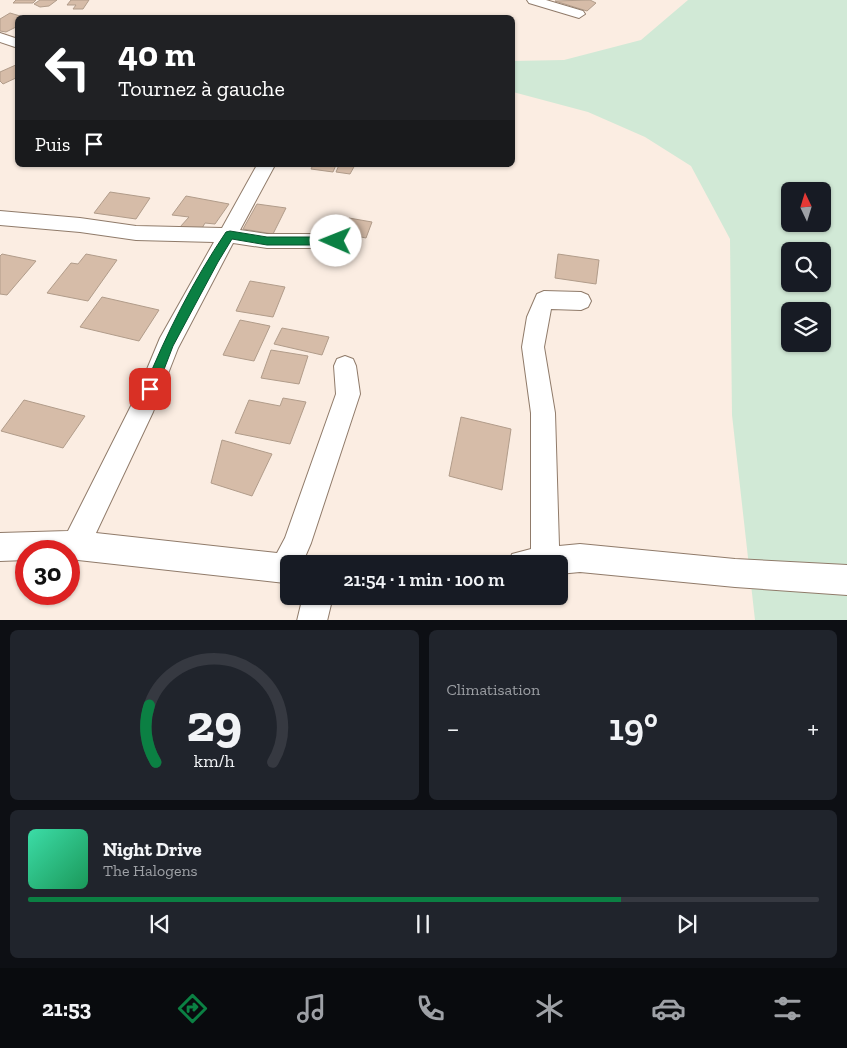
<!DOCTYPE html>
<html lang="fr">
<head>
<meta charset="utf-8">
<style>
  :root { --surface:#171b24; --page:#20242c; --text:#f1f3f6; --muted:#9ea1a6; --line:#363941; --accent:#0b8043 }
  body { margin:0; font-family:"Zilla Slab",serif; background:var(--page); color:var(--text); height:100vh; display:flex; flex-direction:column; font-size:19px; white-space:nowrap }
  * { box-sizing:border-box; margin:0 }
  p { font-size:16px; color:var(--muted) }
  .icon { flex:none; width:28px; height:28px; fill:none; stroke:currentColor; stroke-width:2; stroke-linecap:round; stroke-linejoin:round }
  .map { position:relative; height:620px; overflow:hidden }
  .panel { display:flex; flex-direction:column; gap:10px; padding:10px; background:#0d0f14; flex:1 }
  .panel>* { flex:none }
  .top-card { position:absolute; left:15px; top:15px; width:500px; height:152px; border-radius:8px; box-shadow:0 1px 4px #0004; background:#202124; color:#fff; overflow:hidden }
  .needle { width:32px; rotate:356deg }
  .buttons { position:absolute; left:781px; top:182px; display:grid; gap:10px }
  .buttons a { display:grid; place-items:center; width:50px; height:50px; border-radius:8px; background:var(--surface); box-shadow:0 1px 4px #0004; font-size:25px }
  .speed { position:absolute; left:15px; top:540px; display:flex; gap:10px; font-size:25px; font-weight:700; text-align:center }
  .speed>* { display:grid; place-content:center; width:65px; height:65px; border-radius:50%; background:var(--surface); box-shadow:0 1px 4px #0004; line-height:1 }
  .speed .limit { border:8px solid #d22; background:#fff; color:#111 }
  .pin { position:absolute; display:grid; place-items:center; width:42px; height:42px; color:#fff; margin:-21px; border-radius:10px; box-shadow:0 2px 8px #0006 }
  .me { position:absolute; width:55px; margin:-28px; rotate:271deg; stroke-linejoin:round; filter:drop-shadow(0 0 4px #0008) }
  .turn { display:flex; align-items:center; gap:18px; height:105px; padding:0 20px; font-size:22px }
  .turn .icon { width:65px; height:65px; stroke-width:2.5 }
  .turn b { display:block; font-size:35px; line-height:42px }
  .then { display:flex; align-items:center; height:48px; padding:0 20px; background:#0003; gap:10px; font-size:19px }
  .big { font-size:38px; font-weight:600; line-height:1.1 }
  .panel .widget { flex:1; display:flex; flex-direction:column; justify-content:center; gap:8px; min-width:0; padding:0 18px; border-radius:8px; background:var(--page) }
  .panel .dial { align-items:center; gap:0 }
  .dial svg { height:130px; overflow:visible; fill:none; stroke:var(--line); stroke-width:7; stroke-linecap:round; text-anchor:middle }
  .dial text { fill:var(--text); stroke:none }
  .song { display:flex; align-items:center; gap:15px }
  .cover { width:60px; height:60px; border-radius:8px; background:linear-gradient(135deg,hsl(160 70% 55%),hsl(150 70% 35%)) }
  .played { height:5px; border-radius:2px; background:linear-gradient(90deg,var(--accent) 75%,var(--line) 75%) }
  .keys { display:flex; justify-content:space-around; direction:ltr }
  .heat { display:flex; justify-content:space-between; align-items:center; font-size:28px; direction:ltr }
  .panel .tiles { flex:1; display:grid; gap:10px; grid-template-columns:1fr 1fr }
  .widget:last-child { grid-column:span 2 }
  .trip { position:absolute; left:280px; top:555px; width:288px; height:50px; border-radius:8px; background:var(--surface); box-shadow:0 1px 4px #0004; font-weight:600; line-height:50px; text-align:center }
  .tab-bar { display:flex; height:80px; justify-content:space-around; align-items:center; background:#090b0e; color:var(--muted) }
  .tab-bar .icon { width:35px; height:35px }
  .tab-bar .active { color:var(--accent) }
  .tab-bar b { font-size:22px; color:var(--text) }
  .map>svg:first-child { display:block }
  .green { fill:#d1e9d6; fill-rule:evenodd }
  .building { fill:#d6bca8; stroke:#b19c8a }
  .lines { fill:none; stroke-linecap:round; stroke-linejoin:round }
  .minor-casing { stroke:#907b6a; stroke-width:2 }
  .minor { fill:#fff; fill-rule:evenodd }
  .route { fill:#0b8043; stroke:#07532c }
</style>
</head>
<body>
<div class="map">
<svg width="847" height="621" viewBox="0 0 847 621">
  <rect width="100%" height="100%" fill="#fbede2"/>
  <!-- green -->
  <path class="green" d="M 688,0 L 847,0 L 847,620 L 755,620 L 732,415 L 730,239 L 691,166 L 645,137 L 588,112 L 513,92 L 512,61 L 564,60 L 641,40 ZM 790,191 L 822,191 L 822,224 L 790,224 ZM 790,251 L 822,251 L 822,284 L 790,284 ZM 790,311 L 822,311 L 822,344 L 790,344 Z"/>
  <!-- building -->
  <path class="building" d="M 16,0 L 36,0 L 33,3 L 13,3 Z
    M 40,0 L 57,0 L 49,6 L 40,7 L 34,4 Z
    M 71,0 L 89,0 L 83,9 L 73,9 L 76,5 L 67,5 Z
    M 590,0 L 596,3 L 587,11 L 555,1 Z
    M 10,13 L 27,18 L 18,18 L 18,26 L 6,32 L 0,31 L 0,19 Z
    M 18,64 L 18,77 L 3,84 L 0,81 L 0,72 Z
    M 313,165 L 336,165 L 333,172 L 311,169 Z
    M 339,165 L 355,165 L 350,174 L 336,172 Z
    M 110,192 L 150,198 L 136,219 L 94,213 Z
    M 186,196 L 229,204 L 215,224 L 205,223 L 201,230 L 180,227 L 189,217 L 172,215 Z
    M 257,204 L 286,208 L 273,234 L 243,229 Z
    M 349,218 L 372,222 L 366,238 L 342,233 Z
    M 2,254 L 36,261 L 7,295 L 0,294 L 0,256 Z
    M 86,254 L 117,260 L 88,301 L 47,293 L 71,263 L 78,264 Z
    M 558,254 L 599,260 L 596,284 L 555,278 Z
    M 250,281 L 285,287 L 273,317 L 236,311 Z
    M 102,297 L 159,310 L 139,341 L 80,327 Z
    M 240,320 L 270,326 L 254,361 L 223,355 Z
    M 282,328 L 329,337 L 322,355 L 274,344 Z
    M 271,350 L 308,356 L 299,384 L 261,378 Z
    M 283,398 L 306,402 L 290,444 L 235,433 L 249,400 L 280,406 Z
    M 24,400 L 85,416 L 63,448 L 1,431 Z
    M 461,417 L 511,429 L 502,490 L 449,476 Z
    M 222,440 L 272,454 L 252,496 L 211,483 Z"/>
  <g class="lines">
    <defs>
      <path id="minor" d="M 527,0 L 546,0 L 583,11 L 585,14 L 579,18 L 529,3 Z
        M 0,33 L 18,39 L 18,48 L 0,42 Z
        M 257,165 L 275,165 L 240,230 L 267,234 L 336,234 L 343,236 L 346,241 L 343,246 L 336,248 L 267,248 L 233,243 L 178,348 L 153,412 L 96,533 L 277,553 L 285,538 L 336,394 L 334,366 L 337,359 L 345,356 L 353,359 L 356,366 L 360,394 L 311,543 L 302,564 L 289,564 L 289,583 L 285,583 L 69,559 L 69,551 L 26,551 L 26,560 L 0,561 L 0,533 L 68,531 L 135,398 L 160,338 L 214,242 L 136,240 L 80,232 L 0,225 L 0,211 L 80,218 L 136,226 L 222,228 Z
        M 544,291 L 581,292 L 588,295 L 591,301 L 588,307 L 581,310 L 551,309 L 544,347 L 555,413 L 559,546 L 580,544 L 735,559 L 847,565 L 847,595 L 735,587 L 580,572 L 559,574 L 559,564 L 508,564 L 512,554 L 531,549 L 531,413 L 522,347 L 527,317 L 537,294 Z
        M 303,596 L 333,596 L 327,621 L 297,621 Z"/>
    </defs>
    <!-- minor casing -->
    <use href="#minor" class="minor-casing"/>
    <!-- minor -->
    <use href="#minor" class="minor"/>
  </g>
  <!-- route -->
  <path class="route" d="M 230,231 L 267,237 L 336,237 L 341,241 L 336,245 L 267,245 L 232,239 L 218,262 L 173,346 L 155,393 L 150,395 L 146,393 L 144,389 C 166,334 193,281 226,232 Z"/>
</svg>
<div class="buttons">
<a><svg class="needle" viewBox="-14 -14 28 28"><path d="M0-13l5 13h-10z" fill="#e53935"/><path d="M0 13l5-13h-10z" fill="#9ea1a6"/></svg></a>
<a><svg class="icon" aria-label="search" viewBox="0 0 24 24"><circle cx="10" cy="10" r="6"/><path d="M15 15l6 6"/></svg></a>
<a><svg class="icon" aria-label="layers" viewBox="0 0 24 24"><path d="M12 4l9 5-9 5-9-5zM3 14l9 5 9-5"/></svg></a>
</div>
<div class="speed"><div class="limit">30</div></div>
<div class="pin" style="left:150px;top:389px;background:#d93025"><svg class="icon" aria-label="arrive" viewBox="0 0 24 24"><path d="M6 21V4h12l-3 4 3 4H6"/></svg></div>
<svg class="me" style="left:336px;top:241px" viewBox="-20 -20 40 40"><circle r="19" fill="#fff"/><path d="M0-13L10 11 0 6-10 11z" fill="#0b8043"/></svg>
<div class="trip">21:54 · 1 min · 100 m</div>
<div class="top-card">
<div class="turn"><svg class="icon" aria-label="left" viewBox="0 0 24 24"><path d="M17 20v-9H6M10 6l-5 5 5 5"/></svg><div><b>40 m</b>Tournez à gauche</div></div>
<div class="then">Puis<svg class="icon" aria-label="arrive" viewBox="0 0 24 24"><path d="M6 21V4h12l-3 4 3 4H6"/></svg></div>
</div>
</div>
<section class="panel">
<div class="tiles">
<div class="widget dial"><svg viewBox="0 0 100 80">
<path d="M14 69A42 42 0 1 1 86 69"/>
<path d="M14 69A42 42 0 0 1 10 34" stroke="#0b8043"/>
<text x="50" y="56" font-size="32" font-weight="700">29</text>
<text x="50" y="72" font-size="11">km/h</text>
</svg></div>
<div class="widget"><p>Climatisation</p>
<div class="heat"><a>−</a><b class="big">19°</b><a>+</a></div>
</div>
<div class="widget">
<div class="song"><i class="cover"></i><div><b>Night Drive</b><p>The Halogens</p></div></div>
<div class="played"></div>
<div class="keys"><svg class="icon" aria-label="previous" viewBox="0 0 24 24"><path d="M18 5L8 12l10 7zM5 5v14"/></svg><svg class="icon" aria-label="pause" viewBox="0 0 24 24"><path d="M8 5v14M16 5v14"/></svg><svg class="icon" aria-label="next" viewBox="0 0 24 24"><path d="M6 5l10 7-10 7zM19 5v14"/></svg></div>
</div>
</div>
</section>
<nav class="tab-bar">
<b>21:53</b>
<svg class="icon active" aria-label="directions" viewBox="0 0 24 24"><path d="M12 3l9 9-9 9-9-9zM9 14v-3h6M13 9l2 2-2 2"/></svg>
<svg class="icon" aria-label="music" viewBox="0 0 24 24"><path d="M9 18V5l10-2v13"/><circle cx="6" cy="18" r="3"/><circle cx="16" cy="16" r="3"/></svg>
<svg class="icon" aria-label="phone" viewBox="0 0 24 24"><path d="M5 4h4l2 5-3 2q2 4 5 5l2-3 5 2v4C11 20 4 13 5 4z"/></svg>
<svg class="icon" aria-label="climate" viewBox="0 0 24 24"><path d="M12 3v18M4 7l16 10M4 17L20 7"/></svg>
<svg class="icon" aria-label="car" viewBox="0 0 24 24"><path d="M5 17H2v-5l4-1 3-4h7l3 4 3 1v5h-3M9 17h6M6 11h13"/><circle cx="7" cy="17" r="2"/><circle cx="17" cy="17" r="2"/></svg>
<svg class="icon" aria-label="filters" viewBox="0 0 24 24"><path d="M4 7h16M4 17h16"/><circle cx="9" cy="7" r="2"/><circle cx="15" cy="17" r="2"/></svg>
</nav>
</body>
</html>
